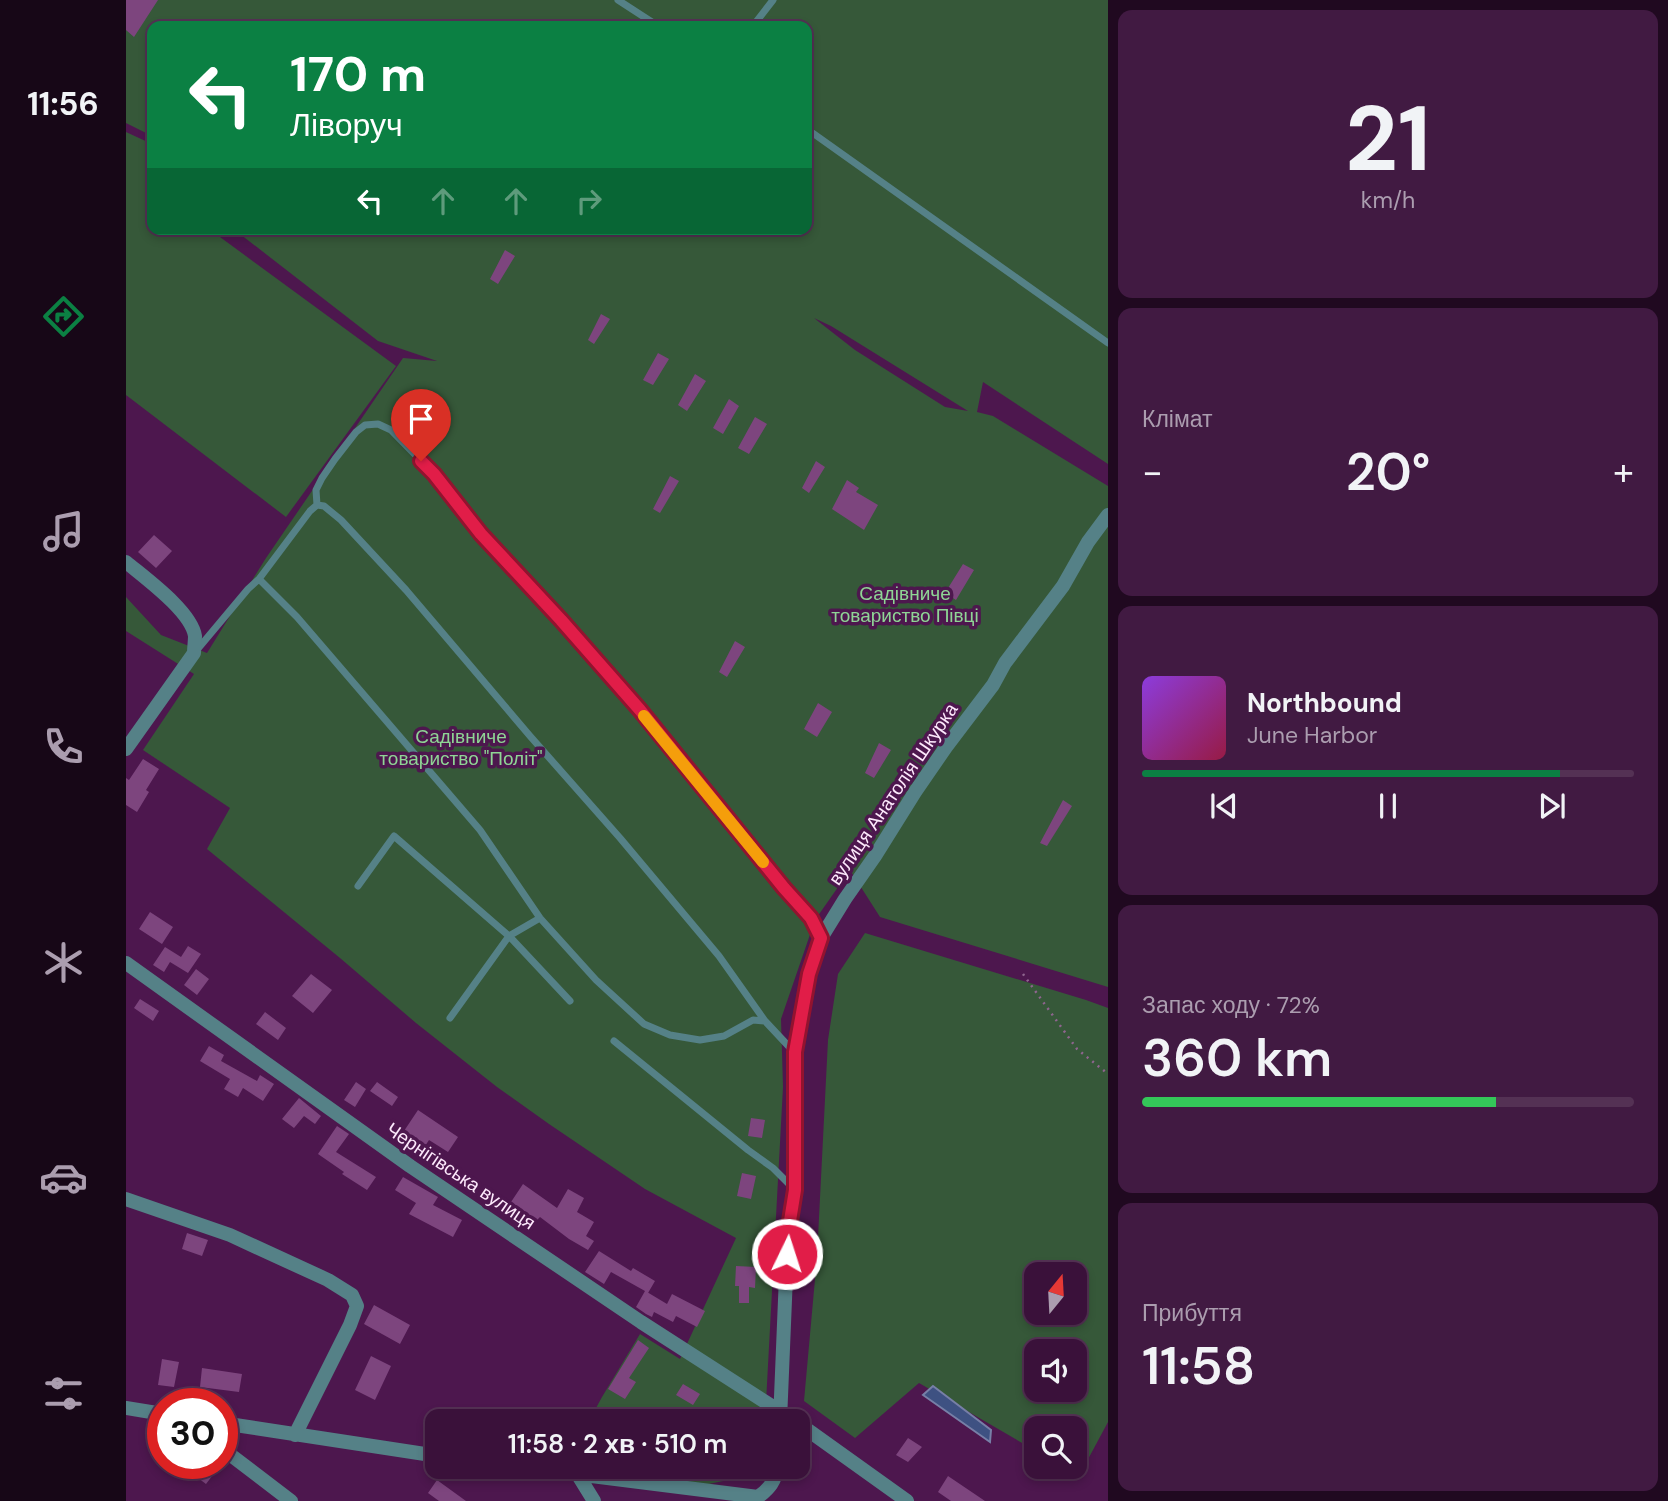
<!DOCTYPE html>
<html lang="uk">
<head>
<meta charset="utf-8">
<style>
  :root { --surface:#3a113a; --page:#411a42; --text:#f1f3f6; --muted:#ab9daf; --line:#543154; --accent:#0b8043 }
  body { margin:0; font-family:"DM Sans",sans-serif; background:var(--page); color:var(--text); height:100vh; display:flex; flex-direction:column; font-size:26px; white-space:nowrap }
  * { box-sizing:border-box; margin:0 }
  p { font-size:23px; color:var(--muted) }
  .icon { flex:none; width:38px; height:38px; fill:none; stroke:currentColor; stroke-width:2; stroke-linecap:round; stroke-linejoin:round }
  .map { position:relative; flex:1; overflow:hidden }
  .panel { display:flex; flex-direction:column; gap:10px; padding:10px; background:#200920; width:560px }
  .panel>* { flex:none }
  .banner { position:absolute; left:21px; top:21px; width:665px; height:214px; border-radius:14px; box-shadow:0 4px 10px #0003,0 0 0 2px var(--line); background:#0b8043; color:#fff; overflow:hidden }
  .needle { width:46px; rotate:18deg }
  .controls { position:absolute; left:898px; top:1262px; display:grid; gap:14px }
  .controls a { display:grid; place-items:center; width:63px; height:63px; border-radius:14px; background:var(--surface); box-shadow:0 4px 10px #0003,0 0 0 2px var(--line); font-size:35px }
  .speed { position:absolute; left:21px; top:1388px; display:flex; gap:14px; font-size:35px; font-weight:700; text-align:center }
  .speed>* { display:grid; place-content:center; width:91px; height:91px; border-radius:50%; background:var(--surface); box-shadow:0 4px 10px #0003,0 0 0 2px var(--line); line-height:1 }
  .speed .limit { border:10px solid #d22; background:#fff; color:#111 }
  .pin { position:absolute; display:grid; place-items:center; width:60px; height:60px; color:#fff; margin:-72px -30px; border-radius:50% 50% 50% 0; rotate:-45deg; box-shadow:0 0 7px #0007 }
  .pin .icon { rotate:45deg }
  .me { position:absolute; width:77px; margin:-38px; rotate:4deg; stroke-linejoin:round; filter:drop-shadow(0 0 5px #0008) }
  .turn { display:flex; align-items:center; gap:24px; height:147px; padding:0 28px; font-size:32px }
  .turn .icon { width:91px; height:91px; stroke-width:2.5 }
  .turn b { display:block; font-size:49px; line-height:60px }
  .lanes { display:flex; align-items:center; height:66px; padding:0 28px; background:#0003; justify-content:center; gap:35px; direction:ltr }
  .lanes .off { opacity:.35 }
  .big { font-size:52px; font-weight:600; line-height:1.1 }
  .panel .tile { flex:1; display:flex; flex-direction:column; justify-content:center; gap:10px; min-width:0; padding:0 24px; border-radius:14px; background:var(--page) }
  .panel .dial { align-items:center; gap:0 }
  .dial b { font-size:91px; line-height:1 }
  .song { display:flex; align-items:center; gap:21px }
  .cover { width:84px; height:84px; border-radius:10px; background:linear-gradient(135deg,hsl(270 70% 55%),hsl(340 70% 35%)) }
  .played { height:7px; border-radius:4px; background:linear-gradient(90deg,var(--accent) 85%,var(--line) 85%) }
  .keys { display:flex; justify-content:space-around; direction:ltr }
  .heat { display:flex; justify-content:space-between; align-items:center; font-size:38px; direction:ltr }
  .charge { height:10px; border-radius:5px; background:linear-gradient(90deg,#34c759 72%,var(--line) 0) }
  .trip { position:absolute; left:299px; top:1409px; width:385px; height:70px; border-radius:14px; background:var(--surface); box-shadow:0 4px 10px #0003,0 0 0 2px var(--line); font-weight:600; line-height:70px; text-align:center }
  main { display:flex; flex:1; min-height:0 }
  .tabs { display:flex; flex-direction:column; width:126px; justify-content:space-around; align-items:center; background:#170717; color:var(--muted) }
  .tabs .icon { width:49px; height:49px }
  .tabs .on { color:var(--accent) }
  .tabs b { font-size:32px; color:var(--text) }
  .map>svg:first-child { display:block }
  .green { fill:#365839; fill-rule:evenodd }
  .water { fill:#3e5182; stroke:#777fa7; stroke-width:2 }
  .building { fill:#7d457e }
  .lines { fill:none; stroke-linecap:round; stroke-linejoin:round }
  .path { stroke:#8f658f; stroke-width:2.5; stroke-dasharray:2 5; stroke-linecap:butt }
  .service { stroke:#558187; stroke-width:7 }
  .minor { stroke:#558187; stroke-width:14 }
  .route-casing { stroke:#92132f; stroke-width:18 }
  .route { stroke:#e11d48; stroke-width:12 }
  .slow { stroke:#f59e0b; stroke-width:12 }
  .labels { text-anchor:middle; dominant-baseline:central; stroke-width:7; stroke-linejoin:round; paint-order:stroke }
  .park-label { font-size:19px; fill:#8fd595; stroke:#4d174e }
  .street-label { font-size:19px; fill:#fde9fc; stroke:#4d174e }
</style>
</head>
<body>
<main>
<nav class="tabs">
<b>11:56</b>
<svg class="icon on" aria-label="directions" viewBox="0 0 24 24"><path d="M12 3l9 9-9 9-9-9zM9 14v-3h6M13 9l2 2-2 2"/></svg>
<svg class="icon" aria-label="music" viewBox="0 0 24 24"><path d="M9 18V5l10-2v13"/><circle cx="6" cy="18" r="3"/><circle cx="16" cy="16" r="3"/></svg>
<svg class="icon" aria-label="phone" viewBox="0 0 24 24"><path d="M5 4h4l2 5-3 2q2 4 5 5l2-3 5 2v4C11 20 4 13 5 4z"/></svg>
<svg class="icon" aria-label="climate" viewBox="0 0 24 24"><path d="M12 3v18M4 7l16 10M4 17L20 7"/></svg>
<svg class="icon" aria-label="car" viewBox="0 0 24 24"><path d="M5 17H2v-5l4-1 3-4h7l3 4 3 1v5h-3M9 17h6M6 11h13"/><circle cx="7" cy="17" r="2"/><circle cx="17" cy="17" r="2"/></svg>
<svg class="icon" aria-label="filters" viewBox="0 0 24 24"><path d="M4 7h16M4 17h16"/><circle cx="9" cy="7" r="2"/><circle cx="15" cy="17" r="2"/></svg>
</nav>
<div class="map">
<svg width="982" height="1501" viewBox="0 0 982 1501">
  <rect width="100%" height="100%" fill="#4d174e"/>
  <!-- green -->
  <path class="green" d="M 0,0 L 982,0 L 982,464 L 857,382 L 851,412 L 867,416 L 982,486 L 982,987 L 754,917 L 724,870 L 689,920 L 655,1019 L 657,1087 L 639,1421 L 463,1421 L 476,1397 L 514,1334 L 554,1359 L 610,1238 L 519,1189 L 423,1124 L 371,1087 L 290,1023 L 214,958 L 81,849 L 104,808 L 17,750 L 68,674 L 0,631 L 0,597 L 35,635 L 81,653 L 140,558 L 277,358 L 311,361 L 252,341 L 114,234 L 116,229 L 681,229 L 681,26 L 26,26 L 26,136 L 0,123 ZM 688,318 L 705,326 L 842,411 L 819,407 L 729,350 Z
    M 0,132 L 26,144 L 26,229 L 98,229 L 94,237 L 270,366 L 160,517 L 0,395 Z
    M 739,933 L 960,1000 L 982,1008 L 982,1422 L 953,1476 L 937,1467 L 948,1466 L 948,1428 L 910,1428 L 910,1451 L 793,1383 L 729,1438 L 678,1401 L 691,1257 L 702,1040 L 712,974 ZM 910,1274 L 948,1274 L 948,1312 L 910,1312 ZM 910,1351 L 948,1351 L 948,1390 L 910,1390 Z
    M 444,1467 L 618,1467 L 602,1480 L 578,1485 Z"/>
  <!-- water -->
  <path class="water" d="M 807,1386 L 865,1430 L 864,1442 L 797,1395 Z"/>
  <!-- building -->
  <path class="building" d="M 0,0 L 32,0 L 8,37 L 0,30 Z
    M 379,250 L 389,256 L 372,284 L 364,279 Z
    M 475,314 L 484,319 L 468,344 L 462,340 Z
    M 532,353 L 543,359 L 527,385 L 517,380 Z
    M 569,374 L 580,381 L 561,411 L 552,405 Z
    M 603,399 L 613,406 L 597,434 L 587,428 Z
    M 629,417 L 641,424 L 623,454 L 612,448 Z
    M 690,461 L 699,467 L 683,493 L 676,488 Z
    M 544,476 L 553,481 L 534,513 L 527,509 Z
    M 721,480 L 733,488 L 730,492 L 752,505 L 738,530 L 706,509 Z
    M 28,535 L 46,551 L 30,568 L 12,552 Z
    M 837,564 L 848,570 L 830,600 L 819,593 Z
    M 609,641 L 619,647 L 601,677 L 593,672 Z
    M 692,703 L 706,712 L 691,737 L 678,729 Z
    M 753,743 L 765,750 L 748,778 L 739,773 Z
    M 17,759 L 33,769 L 20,790 L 23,792 L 11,812 L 0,805 L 0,778 L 3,780 Z
    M 937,800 L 946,806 L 921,846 L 914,843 Z
    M 24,912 L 47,927 L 36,944 L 13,929 Z
    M 62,946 L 75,954 L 62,973 L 44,962 L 38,972 L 27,965 L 39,947 L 55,957 Z
    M 70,969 L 83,979 L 71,995 L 58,985 Z
    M 185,974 L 206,990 L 187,1013 L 166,996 Z
    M 14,999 L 33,1011 L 27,1021 L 8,1008 Z
    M 139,1012 L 160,1028 L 152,1040 L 130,1024 Z
    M 83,1046 L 98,1055 L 95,1061 L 131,1081 L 134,1075 L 148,1084 L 137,1101 L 117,1088 L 112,1097 L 98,1089 L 104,1079 L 74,1061 Z
    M 230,1082 L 240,1089 L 229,1107 L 218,1100 Z
    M 251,1082 L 272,1097 L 266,1106 L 244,1091 Z
    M 173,1098 L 195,1116 L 189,1124 L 178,1116 L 168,1128 L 156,1119 Z
    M 292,1110 L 332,1137 L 322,1152 L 303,1140 L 292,1157 L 270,1143 Z
    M 625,1118 L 639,1120 L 636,1138 L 622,1136 Z
    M 211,1126 L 223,1134 L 210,1152 L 250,1177 L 241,1190 L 216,1174 L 218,1172 L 192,1154 Z
    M 616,1173 L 630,1176 L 625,1199 L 611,1196 Z
    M 277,1177 L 312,1197 L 307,1205 L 336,1220 L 327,1237 L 283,1214 L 290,1203 L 269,1190 Z
    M 397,1184 L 431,1208 L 442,1189 L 458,1198 L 451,1212 L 468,1222 L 460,1236 L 468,1241 L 462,1250 L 443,1239 L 414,1217 L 411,1220 L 385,1202 Z
    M 61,1233 L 82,1240 L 76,1256 L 56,1249 Z
    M 473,1251 L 505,1271 L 507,1268 L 529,1281 L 522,1293 L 521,1292 L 541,1304 L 546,1294 L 579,1311 L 571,1327 L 550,1316 L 547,1322 L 528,1312 L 526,1317 L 520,1314 L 510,1307 L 519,1291 L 485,1272 L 478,1284 L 459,1272 Z
    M 610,1266 L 630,1267 L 629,1288 L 623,1287 L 623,1303 L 613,1303 L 613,1286 L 609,1286 Z
    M 248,1305 L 284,1325 L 274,1344 L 238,1324 Z
    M 512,1340 L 523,1348 L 503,1378 L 510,1382 L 499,1399 L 482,1389 Z
    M 245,1356 L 265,1366 L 249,1400 L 229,1390 Z
    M 36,1359 L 53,1362 L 48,1387 L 32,1385 Z
    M 76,1368 L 116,1374 L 113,1392 L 74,1387 Z
    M 557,1384 L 574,1394 L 567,1405 L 550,1395 Z
    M 782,1438 L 796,1447 L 782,1462 L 770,1455 Z
    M 64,1463 L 96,1463 L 80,1484 L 60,1469 Z
    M 822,1476 L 859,1501 L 825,1501 L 812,1492 Z
    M 311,1480 L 340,1501 L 313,1501 L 302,1493 Z"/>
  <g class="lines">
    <!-- path -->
    <path class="path" d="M 897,974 L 951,1049 L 982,1074"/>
    <!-- service -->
    <path class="service" d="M 492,0 L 532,26
      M 627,26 L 647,0
      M 681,129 L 982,343
      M 191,505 L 190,490 L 196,478 L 209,459 L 230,432 L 239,425 L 252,424 L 265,430 L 308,474 L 355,534 L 435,620 L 514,710 L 658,889 L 685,918 L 695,938
      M 133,579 L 184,511 L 191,505 L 198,506 L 215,520 L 280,590 L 404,736 L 494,838 L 593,956 L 639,1021
      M 70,651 L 122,589 L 133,579 L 171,617 L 354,830 L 414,918 L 470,980 L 518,1024 L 544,1035 L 574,1040 L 598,1036 L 627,1020 L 639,1021 L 668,1052
      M 232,886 L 268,836 L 383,936 L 444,1001
      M 324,1018 L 383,936 L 414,918
      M 488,1041 L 622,1150 L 647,1168 L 668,1189"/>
    <!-- minor -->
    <path class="minor" d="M 0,562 C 19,578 65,611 69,636 C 69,641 68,648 68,653 L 0,749
      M 0,963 L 284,1166 L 515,1322 L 669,1421
      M 0,1199 L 104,1235 L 202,1280 L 226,1295 L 231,1306 L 224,1325 L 169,1435
      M 0,1408 L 37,1414
      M 654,1421 L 662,1227 L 669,1190 L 669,1052 L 683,973 L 695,938 L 719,899 L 749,856 L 789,792 L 820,747 L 867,685 L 879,663 L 937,586 L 962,542 L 982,515
      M 96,1423 L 312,1456
      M 672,1423 L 781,1501
      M 96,1445 L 106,1456 L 165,1501
      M 386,1466 L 632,1497 C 643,1489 650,1481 651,1466
      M 452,1475 L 468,1501"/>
  </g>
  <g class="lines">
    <defs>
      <path id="route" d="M 295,461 L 308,474 L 355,534 L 435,620 L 514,710 L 658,888 L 685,918 L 695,938 L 683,974 L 669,1052 L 669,1190 L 663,1227 L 661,1254"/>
    </defs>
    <!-- route casing -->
    <use href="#route" class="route-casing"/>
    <!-- route -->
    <use href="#route" class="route"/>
    <!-- slow -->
    <path class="slow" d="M 518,716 L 637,862"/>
  </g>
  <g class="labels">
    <!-- park labels -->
    <g class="park-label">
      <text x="779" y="593">Садівниче<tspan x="779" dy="22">товариство Півці</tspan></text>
      <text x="335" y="736">Садівниче<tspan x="335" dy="22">товариство "Політ"</tspan></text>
    </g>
    <!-- street labels -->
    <g class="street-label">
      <text transform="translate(767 794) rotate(-56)">вулиця Анатолія Шкурка</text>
      <text transform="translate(335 1176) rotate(34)">Чернігівська вулиця</text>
    </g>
  </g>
</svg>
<div class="controls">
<a><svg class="needle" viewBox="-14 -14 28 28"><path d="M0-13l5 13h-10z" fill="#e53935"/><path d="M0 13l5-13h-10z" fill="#ab9daf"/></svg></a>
<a><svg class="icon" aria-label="sound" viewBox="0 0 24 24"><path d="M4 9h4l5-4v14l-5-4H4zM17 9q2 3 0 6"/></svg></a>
<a><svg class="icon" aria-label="search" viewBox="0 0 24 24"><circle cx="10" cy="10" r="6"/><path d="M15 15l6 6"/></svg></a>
</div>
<div class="speed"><div class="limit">30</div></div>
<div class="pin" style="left:295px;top:461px;background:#d93025"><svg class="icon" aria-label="arrive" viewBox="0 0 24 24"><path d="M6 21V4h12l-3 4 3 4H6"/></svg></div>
<svg class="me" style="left:661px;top:1254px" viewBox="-20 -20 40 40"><circle r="17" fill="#e11d48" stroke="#fff" stroke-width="3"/><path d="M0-11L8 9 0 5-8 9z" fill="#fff"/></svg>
<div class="trip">11:58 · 2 хв · 510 m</div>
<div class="banner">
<div class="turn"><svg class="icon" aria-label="left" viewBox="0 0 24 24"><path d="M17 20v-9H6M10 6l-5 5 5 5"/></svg><div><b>170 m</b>Ліворуч</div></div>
<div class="lanes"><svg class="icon" aria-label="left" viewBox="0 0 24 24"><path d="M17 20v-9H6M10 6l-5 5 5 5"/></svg><svg class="icon off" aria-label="ahead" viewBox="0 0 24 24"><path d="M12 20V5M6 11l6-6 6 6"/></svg><svg class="icon off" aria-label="ahead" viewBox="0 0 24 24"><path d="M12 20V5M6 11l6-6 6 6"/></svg><svg class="icon off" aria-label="right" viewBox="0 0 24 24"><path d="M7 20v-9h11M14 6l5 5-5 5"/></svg></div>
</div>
</div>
<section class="panel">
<div class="tile dial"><b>21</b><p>km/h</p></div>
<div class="tile"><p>Клімат</p>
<div class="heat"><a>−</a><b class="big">20°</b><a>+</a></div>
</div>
<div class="tile">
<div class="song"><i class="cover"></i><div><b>Northbound</b><p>June Harbor</p></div></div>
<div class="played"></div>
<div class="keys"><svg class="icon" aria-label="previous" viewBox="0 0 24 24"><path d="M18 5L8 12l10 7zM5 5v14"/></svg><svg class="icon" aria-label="pause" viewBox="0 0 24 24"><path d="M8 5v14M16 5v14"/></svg><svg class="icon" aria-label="next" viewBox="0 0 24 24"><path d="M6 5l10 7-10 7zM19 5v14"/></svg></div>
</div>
<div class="tile"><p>Запас ходу · 72%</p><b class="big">360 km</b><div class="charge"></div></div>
<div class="tile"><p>Прибуття</p><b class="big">11:58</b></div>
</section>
</main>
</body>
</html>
